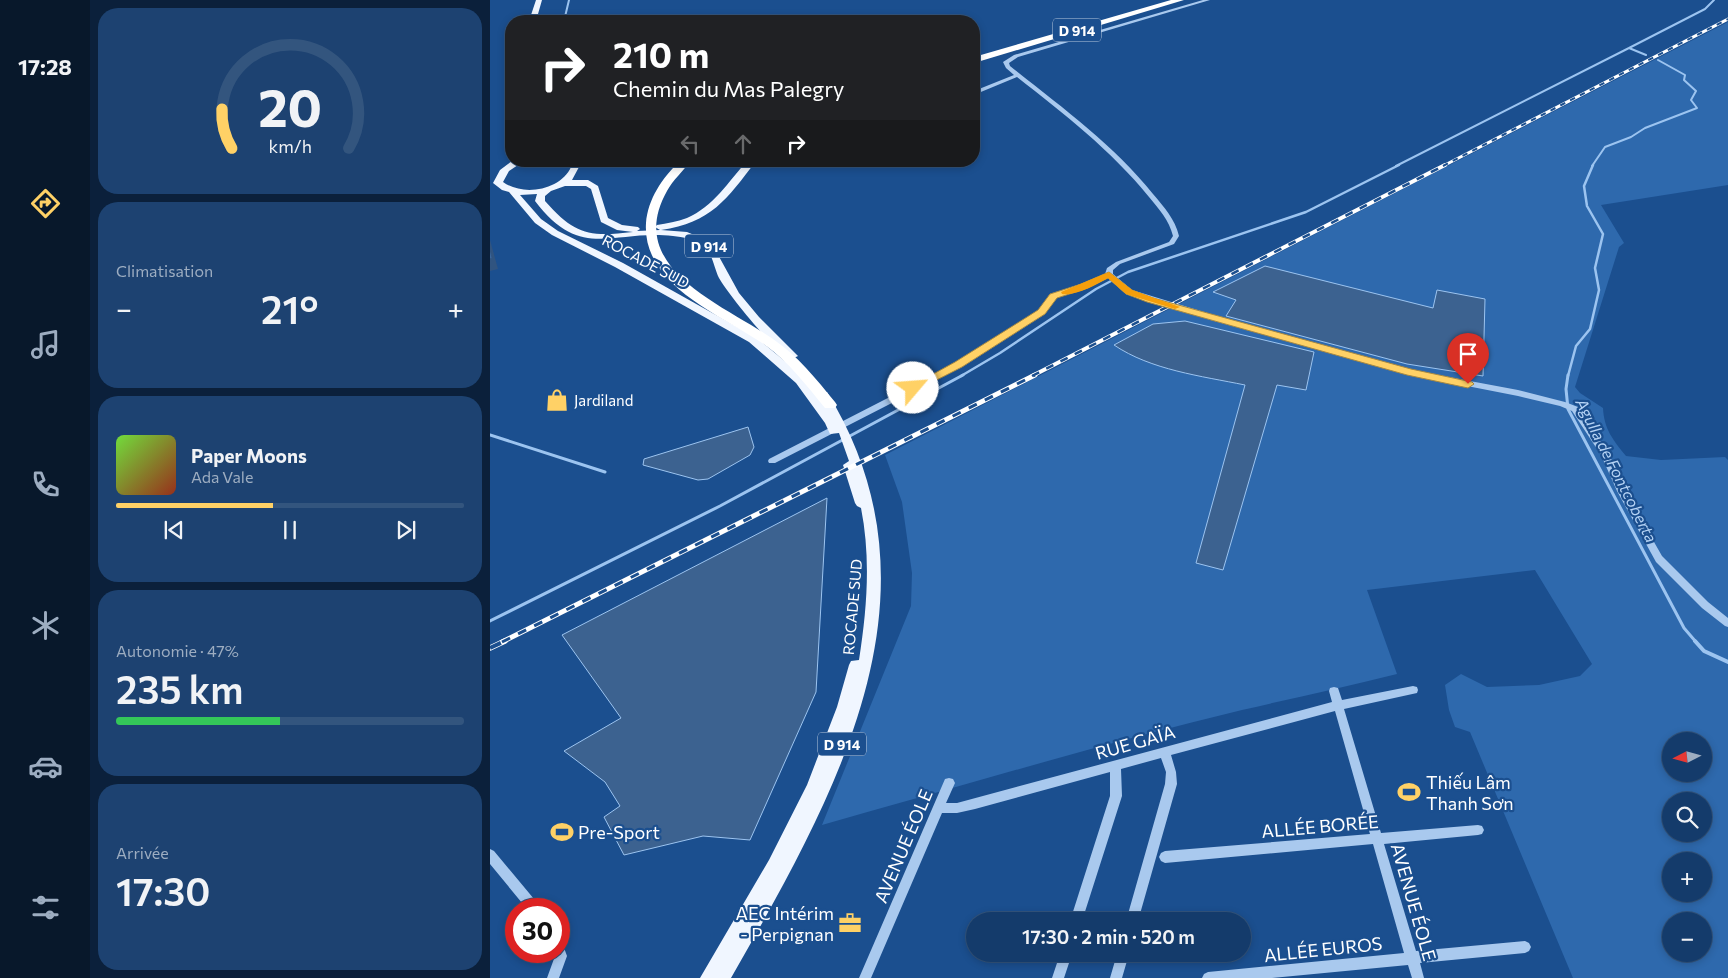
<!DOCTYPE html>
<html lang="fr">
<head>
<meta charset="utf-8">
<style>
  :root { --surface:#143b6b; --page:#1d4271; --text:#f1f3f6; --muted:#9dadc1; --line:#33557e; --accent:#ffd166 }
  body { margin:0; font-family:Commissioner,sans-serif; background:var(--page); color:var(--text); height:100vh; display:flex; flex-direction:column; font-size:19px; white-space:nowrap }
  * { box-sizing:border-box; margin:0 }
  p { font-size:16px; color:var(--muted) }
  .icon { flex:none; width:28px; height:28px; fill:none; stroke:currentColor; stroke-width:2; stroke-linecap:round; stroke-linejoin:round }
  .map { position:relative; flex:1; overflow:hidden }
  .sheet { display:flex; flex-direction:column; gap:8px; padding:8px; background:#0b203b; width:400px }
  .sheet>* { flex:none }
  .banner { position:absolute; left:15px; top:15px; width:475px; height:152px; border-radius:20px; box-shadow:0 2px 8px #0003,0 0 0 1px var(--line); background:#202124; color:#fff; overflow:hidden }
  .needle { width:32px; rotate:264deg }
  .fabs { position:absolute; left:1172px; top:732px; display:grid; gap:10px }
  .fabs a { display:grid; place-items:center; width:50px; height:50px; border-radius:50%; background:var(--surface); box-shadow:0 2px 8px #0003,0 0 0 1px var(--line); font-size:25px }
  .speed { position:absolute; left:15px; top:898px; display:flex; gap:10px; font-size:25px; font-weight:700; text-align:center }
  .speed>* { display:grid; place-content:center; width:65px; height:65px; border-radius:50%; background:var(--surface); box-shadow:0 2px 8px #0003,0 0 0 1px var(--line); line-height:1 }
  .speed .limit { border:8px solid #d22; background:#fff; color:#111 }
  .pin { position:absolute; display:grid; place-items:center; width:42px; height:42px; color:#fff; margin:-51px -21px; border-radius:50% 50% 50% 0; rotate:-45deg; box-shadow:0 0 5px #0007 }
  .pin .icon { rotate:45deg }
  .me { position:absolute; width:55px; margin:-28px; rotate:63deg; stroke-linejoin:round; filter:drop-shadow(0 0 4px #0008) }
  .turn { display:flex; align-items:center; gap:18px; height:105px; padding:0 25px; font-size:22px }
  .turn .icon { width:65px; height:65px; stroke-width:2.5 }
  .turn b { display:block; font-size:35px; line-height:42px }
  .lanes { display:flex; align-items:center; height:48px; padding:0 25px; background:#0003; justify-content:center; gap:25px; direction:ltr }
  .lanes .off { opacity:.35 }
  .big { font-size:38px; font-weight:600; line-height:1.1 }
  .sheet .card { flex:1; display:flex; flex-direction:column; justify-content:center; gap:8px; min-width:0; padding:0 18px; border-radius:20px; background:var(--page) }
  .sheet .dial { align-items:center; gap:0 }
  .dial svg { height:130px; overflow:visible; fill:none; stroke:var(--line); stroke-width:7; stroke-linecap:round; text-anchor:middle }
  .dial text { fill:var(--text); stroke:none }
  .song { display:flex; align-items:center; gap:15px }
  .cover { width:60px; height:60px; border-radius:8px; background:linear-gradient(135deg,hsl(100 70% 55%),hsl(10 70% 35%)) }
  .played { height:5px; border-radius:2px; background:linear-gradient(90deg,var(--accent) 45%,var(--line) 45%) }
  .keys { display:flex; justify-content:space-around; direction:ltr }
  .heat { display:flex; justify-content:space-between; align-items:center; font-size:28px; direction:ltr }
  .charge { height:8px; border-radius:4px; background:linear-gradient(90deg,#34c759 47%,var(--line) 0) }
  .trip { position:absolute; left:476px; top:912px; width:285px; height:50px; border-radius:25px; background:var(--surface); box-shadow:0 2px 8px #0003,0 0 0 1px var(--line); font-weight:600; line-height:50px; text-align:center }
  main { display:flex; flex:1; min-height:0 }
  .menu { display:flex; flex-direction:column; width:90px; justify-content:space-around; align-items:center; background:#08182b; color:var(--muted) }
  .menu .icon { width:35px; height:35px }
  .menu .selected { color:var(--accent) }
  .menu b { font-size:22px; color:var(--text) }
  .map>svg:first-child { display:block }
  .green { fill:#2e69ad; fill-rule:evenodd }
  .water { fill:#3c6290; stroke:#9cc4f0 }
  .lines { fill:none; stroke-linecap:round; stroke-linejoin:round }
  .stream-far3 { stroke:#9cc4f0; stroke-width:2 }
  .stream-far2 { stroke:#9cc4f0; stroke-width:2.5 }
  .stream-far1 { stroke:#9cc4f0; stroke-width:3 }
  .stream { stroke:#9cc4f0; stroke-width:4 }
  .minor { fill:#a9c9ee; fill-rule:evenodd }
  .major { fill:#f0f6ff; fill-rule:evenodd }
  .highway { fill:#fff; fill-rule:evenodd }
  .rail-far3-casing { stroke:#fff; stroke-width:3 }
  .rail-far2-casing { stroke:#fff; stroke-width:4 }
  .rail-far1-casing { stroke:#fff; stroke-width:5 }
  .rail-casing { stroke:#fff; stroke-width:5.5 }
  .rail-far3 { stroke:#1b4f8f; stroke-width:2; stroke-dasharray:5.5; stroke-linecap:butt }
  .rail-far2 { stroke:#1b4f8f; stroke-width:2.5; stroke-dasharray:8; stroke-linecap:butt }
  .rail-far1 { stroke:#1b4f8f; stroke-width:3; stroke-dasharray:9; stroke-linecap:butt }
  .rail { stroke:#1b4f8f; stroke-width:4; stroke-dasharray:12; stroke-linecap:butt }
  .shaded-wall { fill:#305480 }
  .building { fill:#4478b7; stroke:#305480 }
  .route { fill:#ffd166; stroke:#a68842 }
  .slow { fill:#f59e0b }
  .labels { text-anchor:middle; dominant-baseline:central; stroke-width:4.5; stroke-linejoin:round; paint-order:stroke }
  .shield { fill:#1b4f8f; stroke:#bbcadd; stroke-width:1 }
  .shield-label { font-size:14px; font-weight:bold; fill:#fff }
  .street-label { font-size:15px; fill:#fff; stroke:#1b4f8f }
  .poi-label { font-size:15px; fill:#fff; stroke:#1b4f8f; text-anchor:start }
  .water-label { font-size:16px; font-style:italic; fill:#b5d3f5; stroke:#1b4f8f }
  .near-street-label { font-size:18px; fill:#fff; stroke:#1b4f8f }
  .near-poi-label { font-size:18px; fill:#fff; stroke:#1b4f8f; text-anchor:start }
</style>
</head>
<body>
<main>
<nav class="menu">
<b>17:28</b>
<svg class="icon selected" aria-label="directions" viewBox="0 0 24 24"><path d="M12 3l9 9-9 9-9-9zM9 14v-3h6M13 9l2 2-2 2"/></svg>
<svg class="icon" aria-label="music" viewBox="0 0 24 24"><path d="M9 18V5l10-2v13"/><circle cx="6" cy="18" r="3"/><circle cx="16" cy="16" r="3"/></svg>
<svg class="icon" aria-label="phone" viewBox="0 0 24 24"><path d="M5 4h4l2 5-3 2q2 4 5 5l2-3 5 2v4C11 20 4 13 5 4z"/></svg>
<svg class="icon" aria-label="climate" viewBox="0 0 24 24"><path d="M12 3v18M4 7l16 10M4 17L20 7"/></svg>
<svg class="icon" aria-label="car" viewBox="0 0 24 24"><path d="M5 17H2v-5l4-1 3-4h7l3 4 3 1v5h-3M9 17h6M6 11h13"/><circle cx="7" cy="17" r="2"/><circle cx="17" cy="17" r="2"/></svg>
<svg class="icon" aria-label="filters" viewBox="0 0 24 24"><path d="M4 7h16M4 17h16"/><circle cx="9" cy="7" r="2"/><circle cx="15" cy="17" r="2"/></svg>
</nav>
<section class="sheet">
<div class="card dial"><svg viewBox="0 0 100 80">
<path d="M14 69A42 42 0 1 1 86 69"/>
<path d="M14 69A42 42 0 0 1 8 45" stroke="#ffd166"/>
<text x="50" y="56" font-size="32" font-weight="700">20</text>
<text x="50" y="72" font-size="11">km/h</text>
</svg></div>
<div class="card"><p>Climatisation</p>
<div class="heat"><a>−</a><b class="big">21°</b><a>+</a></div>
</div>
<div class="card">
<div class="song"><i class="cover"></i><div><b>Paper Moons</b><p>Ada Vale</p></div></div>
<div class="played"></div>
<div class="keys"><svg class="icon" aria-label="previous" viewBox="0 0 24 24"><path d="M18 5L8 12l10 7zM5 5v14"/></svg><svg class="icon" aria-label="pause" viewBox="0 0 24 24"><path d="M8 5v14M16 5v14"/></svg><svg class="icon" aria-label="next" viewBox="0 0 24 24"><path d="M6 5l10 7-10 7zM19 5v14"/></svg></div>
</div>
<div class="card"><p>Autonomie · 47%</p><b class="big">235 km</b><div class="charge"></div></div>
<div class="card"><p>Arrivée</p><b class="big">17:30</b></div>
</section>
<div class="map">
<svg width="1238" height="978" viewBox="0 0 1238 978">
  <rect width="100%" height="100%" fill="#1b4f8f"/>
  <!-- green -->
  <path class="green" d="M 1238,22 L 1238,185 L 1111,205 L 1134,243 L 1129,247 L 1085,387 L 1090,393 L 1113,408 C 1114,429 1123,440 1136,456 L 1171,460 L 1235,457 L 1238,460 L 1238,978 L 1083,978 L 980,732 L 965,727 L 959,710 L 955,685 L 971,674 L 997,687 L 1049,685 L 1090,676 L 1102,664 L 1045,570 L 877,590 L 907,674 C 855,687 804,698 752,710 C 611,744 471,786 332,825 L 421,606 L 422,573 L 412,502 L 395,455 ZM 1181,741 L 1214,741 L 1214,774 L 1181,774 ZM 1181,801 L 1214,801 L 1214,834 L 1181,834 ZM 1181,861 L 1214,861 L 1214,894 L 1181,894 ZM 1181,921 L 1214,921 L 1214,954 L 1181,954 Z"/>
  <!-- water -->
  <path class="water" d="M 775,266 L 943,308 L 947,290 L 995,299 L 993,376 L 917,364 L 736,316 L 746,300 L 723,292 Z
    M 695,321 L 824,352 L 816,390 L 787,385 L 733,570 L 706,563 L 755,385 C 711,376 661,370 624,345 L 663,324 Z
    M 258,427 L 264,447 L 260,455 L 218,479 L 208,480 L 153,465 L 154,459 Z
    M 337,498 L 326,692 L 260,840 L 213,836 L 134,855 L 114,817 L 130,806 L 115,782 L 74,751 L 131,718 L 72,635 Z"/>
  <g class="lines">
    <!-- stream-far3 -->
    <path class="stream-far3" d="M 74,21 L 79,0
      M 1156,55 L 1139,48 L 1215,9 L 1224,0
      M 906,166 L 1139,48
      M 1102,166 L 1115,147 L 1141,137 L 1155,128 L 1207,108 L 1201,100 L 1206,91 L 1194,80 L 1195,75 L 1168,60"/>
    <!-- stream-far2 -->
    <path class="stream-far2" d="M 471,376 L 510,353 L 606,289 L 638,272 L 816,212 L 909,165
      M 1078,376 L 1086,346 L 1100,329 L 1109,290 L 1105,268 L 1113,234 L 1097,206 L 1094,186 L 1103,165"/>
    <!-- stream-far1 -->
    <path class="stream-far1" d="M 1078,375 L 1076,389 L 1078,409 L 1194,628 L 1206,642
      M 0,435 L 115,472
      M 0,621 L 230,506 L 473,375"/>
    <!-- stream -->
    <path class="stream" d="M 1205,641 L 1214,651 L 1238,662"/>
    <!-- minor -->
    <path class="minor" d="M 713,0 L 720,0 L 528,57 L 519,63 L 520,66 C 570,106 623,144 663,194 C 674,207 685,219 689,236 L 684,244 L 630,264 L 623,270 L 623,274 L 642,290 L 727,316 L 921,370 L 1028,390 L 1075,402 L 1088,407 L 1119,454 L 1135,491 L 1172,556 L 1218,602 L 1238,618 L 1238,627 L 1235,626 L 1212,608 L 1166,562 L 1127,491 L 1111,455 L 1082,411 L 1070,406 L 1028,396 L 921,375 L 721,320 L 636,294 L 618,278 L 597,288 L 566,298 L 555,314 L 472,367 L 285,463 L 279,463 L 278,461 L 279,459 L 466,363 L 549,310 L 560,294 L 591,284 L 615,274 L 617,268 L 626,262 L 679,242 L 683,236 C 679,220 669,209 659,197 C 621,150 574,114 527,77 L 486,94 L 484,95 L 484,91 L 524,75 L 516,68 L 513,62 L 524,55 Z
      M 923,686 L 927,687 L 928,690 L 927,693 L 854,709 L 891,833 L 988,825 L 992,826 L 994,830 L 992,834 L 988,835 L 894,844 L 926,951 L 1035,941 L 1039,943 L 1041,947 L 1039,951 L 1035,953 L 930,963 L 934,978 L 922,978 L 918,965 L 782,978 L 712,978 L 714,974 L 718,972 L 914,953 L 883,844 L 675,863 L 671,861 L 669,857 L 671,853 L 675,851 L 880,834 L 845,711 L 681,755 L 686,772 L 687,784 L 648,921 L 636,921 L 675,784 L 676,772 L 671,758 L 631,769 L 632,796 L 592,921 L 580,921 L 620,796 L 620,772 L 485,809 L 467,813 L 452,813 L 381,978 L 369,978 L 455,779 L 459,778 L 463,779 L 465,783 L 456,803 L 467,803 L 842,702 L 839,691 L 840,688 L 844,687 L 848,688 L 852,700 Z
      M 0,849 L 4,851 L 49,905 L 51,909 L 37,909 L 0,864 Z
      M 69,943 L 73,945 L 77,956 L 69,978 L 57,978 L 65,956 L 63,951 L 69,951 Z
      M 570,954 L 582,954 L 574,978 L 562,978 Z
      M 627,954 L 639,954 L 632,978 L 620,978 Z"/>
    <!-- major -->
    <path class="major" d="M 46,0 L 52,0 L 46,21 L 39,21 Z
      M 18,84 L 21,84 L 21,117 L 17,115 L 16,95 Z
      M 22,161 L 34,161 L 19,171 L 13,182 C 33,197 71,190 81,167 L 78,161 L 87,161 L 89,167 L 82,180 L 98,180 L 108,186 L 118,218 L 132,225 L 148,227 L 150,229 L 147,231 L 170,230 L 165,227 L 167,225 C 177,223 187,222 197,218 C 223,207 239,181 257,161 L 266,161 C 237,199 221,223 171,230 L 197,232 L 221,242 L 249,293 L 269,317 L 308,356 L 302,359 C 287,355 238,294 229,278 C 224,268 222,251 212,244 C 204,239 193,237 183,236 C 123,229 91,262 45,201 L 47,194 L 30,195 L 51,219 L 68,231 L 133,263 L 267,338 L 314,377 L 329,399 L 327,395 L 329,392 L 337,392 C 462,595 344,797 241,978 L 210,978 L 279,860 L 317,785 L 347,707 L 359,665 L 361,661 L 369,660 C 377,609 381,558 371,508 L 367,506 L 365,503 L 353,465 L 359,461 L 349,433 L 340,434 L 335,423 L 306,383 L 259,342 L 125,267 L 62,235 L 45,223 L 19,192 L 12,190 L 3,183 L 10,170 ZM 75,186 L 96,186 L 101,189 L 111,222 L 127,230 L 143,232 C 99,237 85,235 55,201 L 55,196 L 61,191 Z"/>
    <!-- highway -->
    <path class="highway" d="M 681,0 L 694,0 L 484,63 L 484,57 Z
      M 190,161 L 201,161 C 193,171 183,180 177,191 C 133,269 235,305 283,339 C 308,356 326,379 345,402 L 347,405 L 345,408 L 335,408 C 317,386 299,362 275,345 C 232,315 152,286 156,223 C 158,199 172,178 190,161 Z"/>
    <defs>
      <path id="rail-far3" d="M 953,166 L 1238,19"/>
      <path id="rail-far2" d="M 542,376 L 955,165"/>
      <path id="rail-far1" d="M 12,642 L 545,375"/>
      <path id="rail" d="M 0,648 L 15,641"/>
    </defs>
    <!-- rail-far3 casing -->
    <use href="#rail-far3" class="rail-far3-casing"/>
    <!-- rail-far2 casing -->
    <use href="#rail-far2" class="rail-far2-casing"/>
    <!-- rail-far1 casing -->
    <use href="#rail-far1" class="rail-far1-casing"/>
    <!-- rail casing -->
    <use href="#rail" class="rail-casing"/>
    <!-- rail-far3 -->
    <use href="#rail-far3" class="rail-far3"/>
    <!-- rail-far2 -->
    <use href="#rail-far2" class="rail-far2"/>
    <!-- rail-far1 -->
    <use href="#rail-far1" class="rail-far1"/>
    <!-- rail -->
    <use href="#rail" class="rail"/>
  </g>
  <!-- shaded-wall -->
  <path class="shaded-wall" d="M 0,240 L 8,269 L 0,271 Z"/>
  <!-- building -->
  <path class="building" d="M 0,249 L 2,258 L 0,259 Z"/>
  <!-- route -->
  <path class="route" d="M 619,272 L 642,290 L 663,298 L 921,369 L 982,382 L 984,384 L 978,388 L 917,375 L 657,302 L 636,294 L 618,278 L 598,288 L 567,298 L 555,314 L 544,321 L 472,367 L 427,390 L 423,391 L 418,388 L 465,362 L 537,317 L 548,310 L 560,294 L 591,284 Z"/>
  <!-- slow -->
  <path class="slow" d="M 619,272 L 642,290 L 690,307 L 685,309 L 636,294 L 618,278 C 605,285 587,296 572,294 L 571,292 Z"/>
  <!-- icons -->
  <defs>
    <symbol id="shop-bare" viewBox="-9 -9 18 18"><path d="M-5-2.5h2.3a2.7 3.5 0 0 1 5.4 0H5L5.5 6h-11ZM-1.5-2.5h3a1.5 2.3 0 0 0-3 0Z" fill="#ffd166" stroke="#1b4f8f" stroke-width="2.5" paint-order="stroke"/></symbol>
    <symbol id="stadium-bare" viewBox="-9 -9 18 18"><path d="M0-5a6.5 5 0 1 0 0 10a6.5 5 0 1 0 0-10ZM-3.5-1.8h7v3.6h-7Z" fill="#ffd166" stroke="#1b4f8f" stroke-width="2.5" paint-order="stroke"/></symbol>
    <symbol id="office-bare" viewBox="-9 -9 18 18"><path d="M-6-3h4V-5.5h4V-3h4V5H-6ZM-1-4.5V-3h2v-1.5ZM-6 0V1H6V0Z" fill="#ffd166" stroke="#1b4f8f" stroke-width="2.5" paint-order="stroke"/></symbol>
  </defs>
  <g fill-rule="evenodd">
    <use href="#shop-bare" x="51" y="384" width="32" height="32"/>
    <use href="#stadium-bare" x="903" y="776" width="32" height="32"/>
    <use href="#stadium-bare" x="56" y="816" width="32" height="32"/>
    <use href="#office-bare" x="344" y="907" width="32" height="32"/>
  </g>
  <g class="labels">
    <!-- shield labels -->
    <g class="shield">
      <rect x="563" y="18.5" width="48" height="23" rx="4"/>
      <rect x="195" y="234.5" width="48" height="23" rx="4"/>
      <rect x="328" y="732.5" width="48" height="23" rx="4"/>
    </g>
    <g class="shield-label">
      <text x="587" y="30">D 914</text>
      <text x="219" y="246">D 914</text>
      <text x="352" y="744">D 914</text>
    </g>
    <!-- street labels -->
    <g class="street-label">
      <text transform="translate(156 261) rotate(28)">ROCADE SUD</text>
      <text transform="translate(362 607) rotate(-85)">ROCADE SUD</text>
    </g>
    <!-- poi labels -->
    <g class="poi-label">
      <text x="84" y="400">Jardiland</text>
    </g>
    <!-- water labels -->
    <g class="water-label">
      <text transform="translate(1127 470) rotate(63)">Agulla de Fontcoberta</text>
    </g>
    <!-- near-street labels -->
    <g class="near-street-label">
      <text transform="translate(645 742) rotate(-16)">RUE GAÏA</text>
      <text transform="translate(830 826) rotate(-5)">ALLÉE BORÉE</text>
      <text transform="translate(413 846) rotate(-67)">AVENUE ÉOLE</text>
      <text transform="translate(924 902) rotate(74)">AVENUE ÉOLE</text>
      <text transform="translate(833 949) rotate(-6)">ALLÉE EUROS</text>
    </g>
    <!-- near-poi labels -->
    <g class="near-poi-label">
      <text x="936" y="782">Thiếu Lâm<tspan x="936" dy="21">Thanh Sơn</tspan></text>
      <text x="88" y="832">Pre-Sport</text>
      <text x="344" y="913" text-anchor="end">AEC Intérim<tspan x="344" dy="21">- Perpignan</tspan></text>
    </g>
  </g>
</svg>
<div class="fabs">
<a><svg class="needle" viewBox="-14 -14 28 28"><path d="M0-13l5 13h-10z" fill="#e53935"/><path d="M0 13l5-13h-10z" fill="#9dadc1"/></svg></a>
<a><svg class="icon" aria-label="search" viewBox="0 0 24 24"><circle cx="10" cy="10" r="6"/><path d="M15 15l6 6"/></svg></a>
<a>+</a>
<a>−</a>
</div>
<div class="speed"><div class="limit">30</div></div>
<div class="pin" style="left:978px;top:384px;background:#d93025"><svg class="icon" aria-label="arrive" viewBox="0 0 24 24"><path d="M6 21V4h12l-3 4 3 4H6"/></svg></div>
<svg class="me" style="left:423px;top:388px" viewBox="-20 -20 40 40"><circle r="19" fill="#fff"/><path d="M0-13L10 11 0 6-10 11z" fill="#ffd166"/></svg>
<div class="trip">17:30 · 2 min · 520 m</div>
<div class="banner">
<div class="turn"><svg class="icon" aria-label="right" viewBox="0 0 24 24"><path d="M7 20v-9h11M14 6l5 5-5 5"/></svg><div><b>210 m</b>Chemin du Mas Palegry</div></div>
<div class="lanes"><svg class="icon off" aria-label="left" viewBox="0 0 24 24"><path d="M17 20v-9H6M10 6l-5 5 5 5"/></svg><svg class="icon off" aria-label="ahead" viewBox="0 0 24 24"><path d="M12 20V5M6 11l6-6 6 6"/></svg><svg class="icon" aria-label="right" viewBox="0 0 24 24"><path d="M7 20v-9h11M14 6l5 5-5 5"/></svg></div>
</div>
</div>
</main>
</body>
</html>
